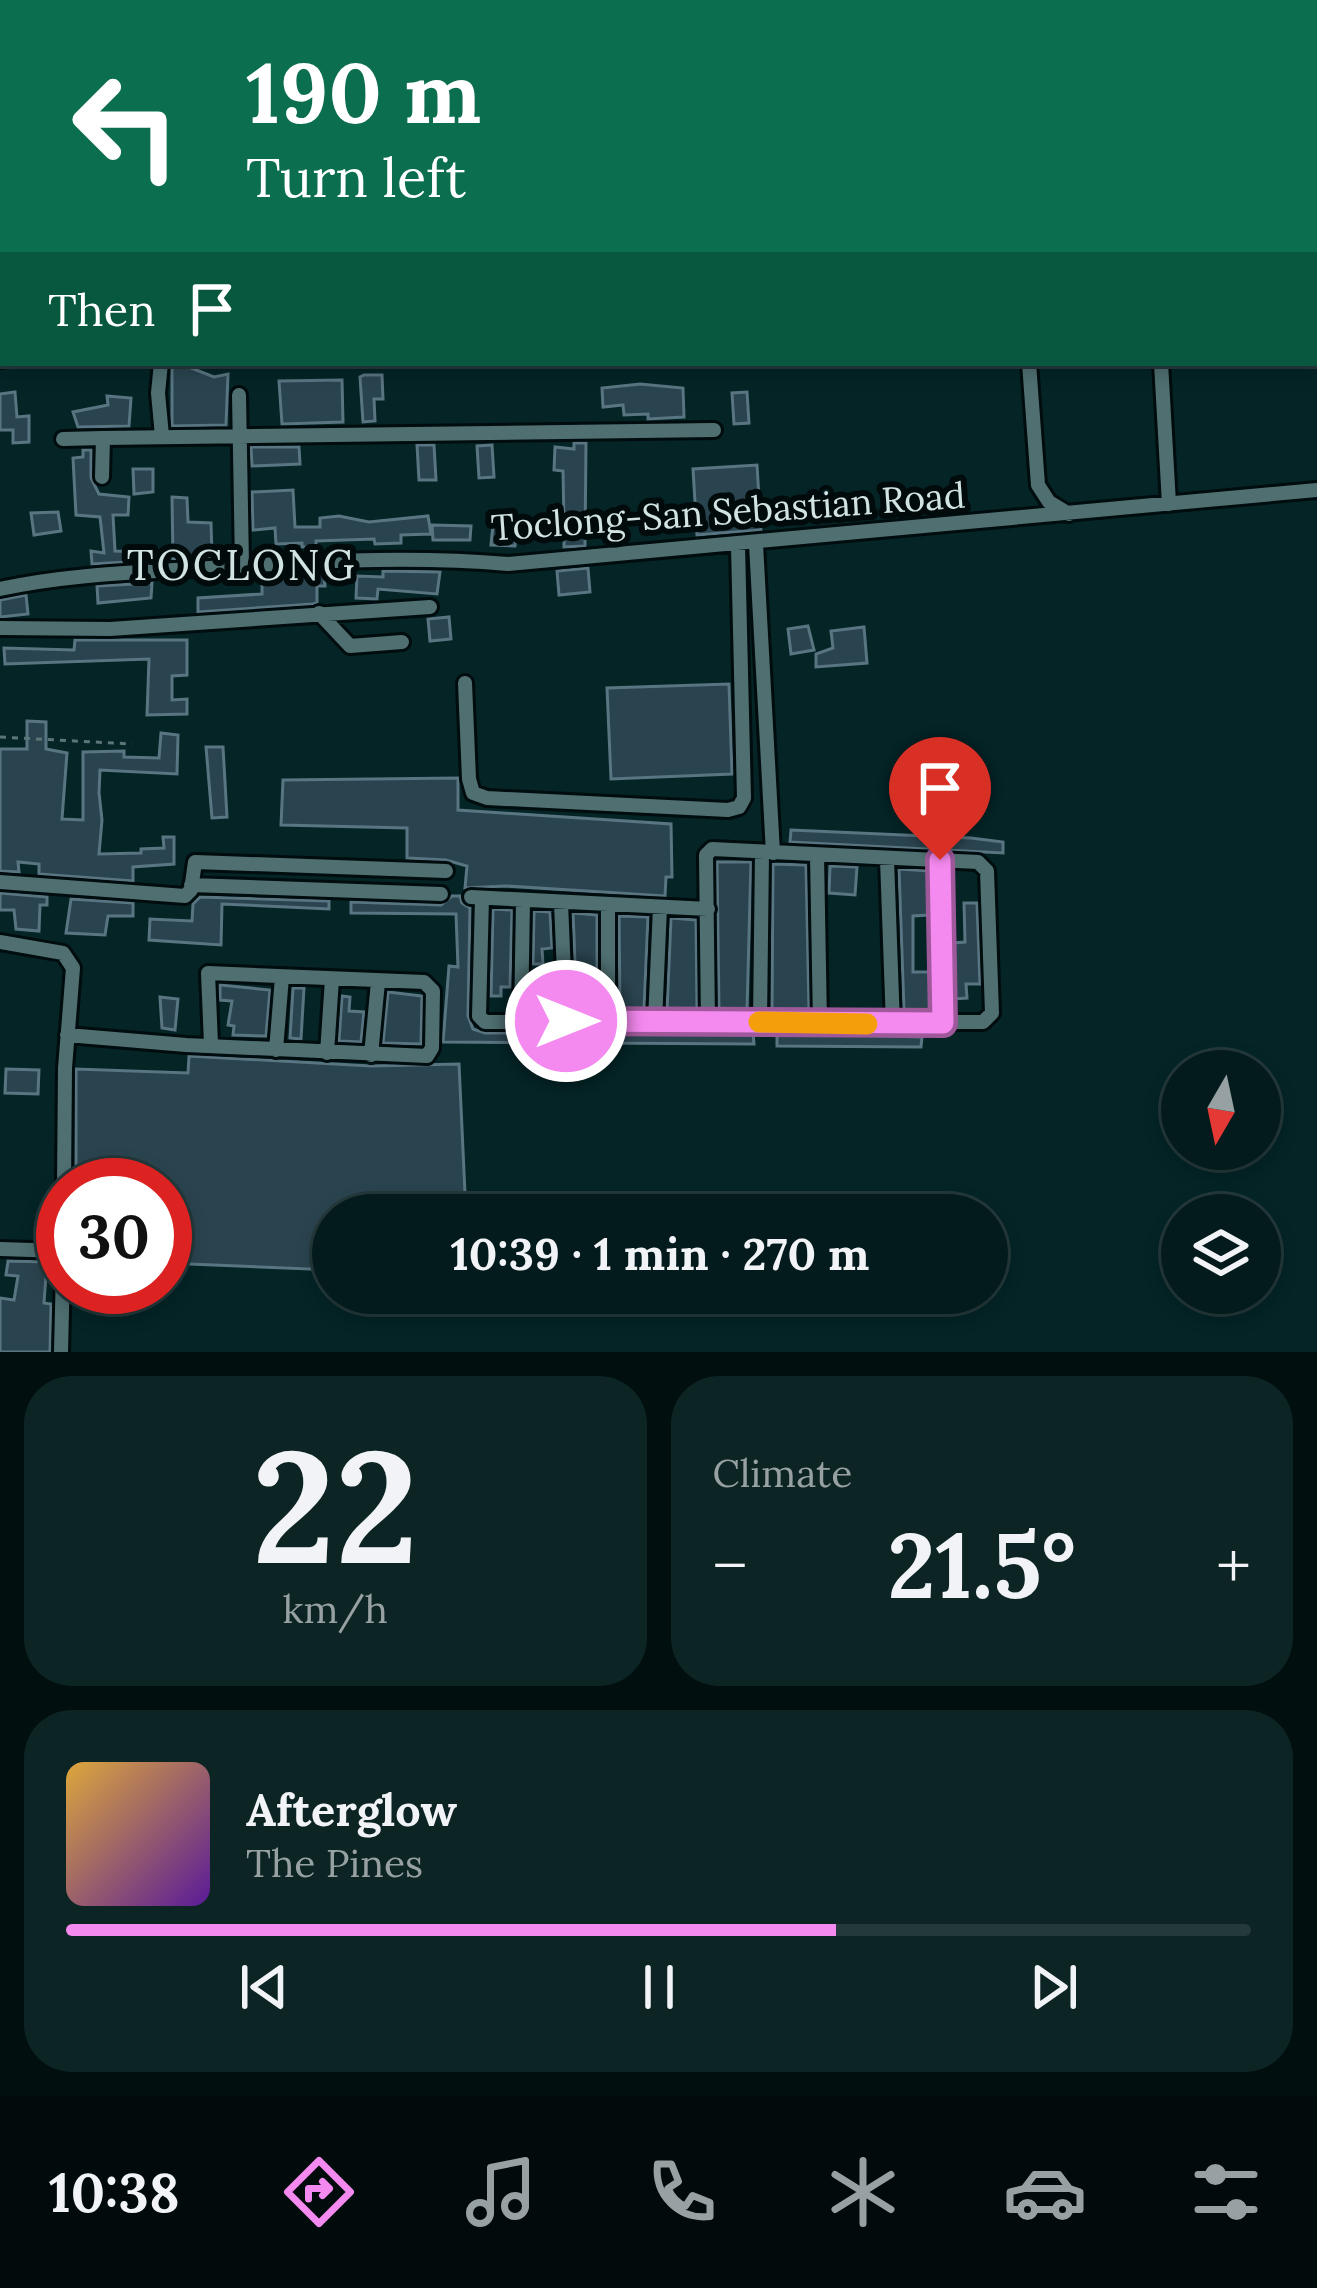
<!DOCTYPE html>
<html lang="en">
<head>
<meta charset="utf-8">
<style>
  :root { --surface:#031b1c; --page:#0d2425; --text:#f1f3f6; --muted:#97a1a3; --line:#24393b; --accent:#f489ef }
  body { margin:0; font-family:Lora,serif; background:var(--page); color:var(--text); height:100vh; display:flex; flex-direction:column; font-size:45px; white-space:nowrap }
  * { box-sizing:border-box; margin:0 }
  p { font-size:39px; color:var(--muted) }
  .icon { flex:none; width:66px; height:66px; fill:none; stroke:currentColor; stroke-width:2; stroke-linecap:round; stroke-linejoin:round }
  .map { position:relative; height:1352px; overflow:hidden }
  .panel { display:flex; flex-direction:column; gap:24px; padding:24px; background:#020f0f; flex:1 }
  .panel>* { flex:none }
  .guide { position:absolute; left:0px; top:0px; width:1317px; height:366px; box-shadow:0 6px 18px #0003,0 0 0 3px var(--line); background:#0b6e4f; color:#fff; overflow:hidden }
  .needle { width:78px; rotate:189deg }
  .buttons { position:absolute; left:1161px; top:1050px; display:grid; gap:24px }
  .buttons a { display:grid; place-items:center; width:120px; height:120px; border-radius:50%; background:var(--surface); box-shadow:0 6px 18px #0003,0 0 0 3px var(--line); font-size:60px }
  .speed { position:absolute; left:36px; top:1158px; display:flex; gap:24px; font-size:60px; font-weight:700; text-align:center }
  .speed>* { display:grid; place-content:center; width:156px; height:156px; border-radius:50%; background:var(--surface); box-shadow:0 6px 18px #0003,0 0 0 3px var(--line); line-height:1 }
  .speed .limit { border:18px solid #d22; background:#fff; color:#111 }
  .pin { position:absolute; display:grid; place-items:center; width:102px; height:102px; color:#fff; margin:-123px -51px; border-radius:50% 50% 50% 0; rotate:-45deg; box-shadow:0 0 12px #0007 }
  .pin .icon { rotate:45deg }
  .me { position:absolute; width:132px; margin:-66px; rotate:90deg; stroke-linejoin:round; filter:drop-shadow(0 0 9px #0008) }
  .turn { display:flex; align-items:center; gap:42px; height:252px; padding:0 48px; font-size:54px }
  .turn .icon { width:156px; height:156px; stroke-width:2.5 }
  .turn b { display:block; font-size:84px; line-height:102px }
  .then { display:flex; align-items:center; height:114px; padding:0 48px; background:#0003; gap:24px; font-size:45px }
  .big { font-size:90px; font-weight:700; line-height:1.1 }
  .panel .widget { flex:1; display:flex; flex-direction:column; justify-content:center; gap:18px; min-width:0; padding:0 42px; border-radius:48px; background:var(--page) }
  .panel .dial { align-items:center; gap:0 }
  .dial b { font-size:156px; line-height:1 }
  .song { display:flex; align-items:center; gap:36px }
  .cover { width:144px; height:144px; border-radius:18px; background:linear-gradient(135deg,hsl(40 70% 55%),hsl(270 70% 35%)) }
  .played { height:12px; border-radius:6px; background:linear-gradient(90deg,var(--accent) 65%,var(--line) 65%) }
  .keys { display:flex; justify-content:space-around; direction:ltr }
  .heat { display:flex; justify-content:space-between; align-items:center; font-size:66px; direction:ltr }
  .panel .tiles { flex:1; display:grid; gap:24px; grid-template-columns:1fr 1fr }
  .widget:last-child { grid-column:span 2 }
  .trip { position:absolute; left:312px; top:1194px; width:696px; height:120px; border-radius:60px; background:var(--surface); box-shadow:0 6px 18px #0003,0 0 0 3px var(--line); font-weight:700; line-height:120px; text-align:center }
  .dock { display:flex; height:192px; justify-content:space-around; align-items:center; background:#010b0b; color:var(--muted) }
  .dock .icon { width:84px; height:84px }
  .dock .on { color:var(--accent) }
  .dock b { font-size:54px; color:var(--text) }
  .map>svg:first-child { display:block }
  .building { fill:#2a444f; stroke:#597581; stroke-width:3 }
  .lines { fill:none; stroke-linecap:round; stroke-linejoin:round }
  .minor-casing { stroke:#000c0e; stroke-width:20 }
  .path { stroke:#5c7577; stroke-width:3; stroke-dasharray:6 6; stroke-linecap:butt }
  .minor { stroke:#4f6f71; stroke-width:14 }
  .route-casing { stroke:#9f599b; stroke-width:30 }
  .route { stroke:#f489ef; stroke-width:21 }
  .slow { stroke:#f59e0b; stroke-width:21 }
  .labels { text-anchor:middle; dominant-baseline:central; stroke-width:12; stroke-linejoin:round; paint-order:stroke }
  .street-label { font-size:36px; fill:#d2e3e4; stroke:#020b0c }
  .quarter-label { font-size:42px; letter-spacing:3px; fill:#d2e3e4; stroke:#020b0c }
</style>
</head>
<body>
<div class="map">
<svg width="1317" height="1352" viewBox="0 0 1317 1352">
  <rect width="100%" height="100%" fill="#042426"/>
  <!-- building -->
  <path class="building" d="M 172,363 L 186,363 L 186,366 L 214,377 L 228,374 L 226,425 L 172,426 Z
    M 364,375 L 382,375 L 383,399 L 374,399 L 375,421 L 363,422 L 360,377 Z
    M 342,380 L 343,422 L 282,424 L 279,381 Z
    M 640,384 L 683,388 L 684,417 L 648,419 L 648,414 L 624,415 L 623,405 L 603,407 L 602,388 Z
    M 15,392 L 17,417 L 29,416 L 29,442 L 13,443 L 13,430 L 0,430 L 0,394 Z
    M 747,392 L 749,423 L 734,424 L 732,393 Z
    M 107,396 L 131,398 L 129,426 L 78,427 L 73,412 L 108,405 Z
    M 574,443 L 586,443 L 585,546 L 564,547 L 564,538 L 545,539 L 544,525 L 564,524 L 563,471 L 554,470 L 555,447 L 574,449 Z
    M 417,445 L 434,445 L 436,480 L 419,480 Z
    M 492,445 L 494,477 L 479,478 L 477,446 Z
    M 251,447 L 299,447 L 300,464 L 252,466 Z
    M 83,450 L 91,450 L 91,478 L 99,494 L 129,497 L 128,515 L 113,515 L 115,551 L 143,552 L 143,561 L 92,564 L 91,551 L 104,553 L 100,517 L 76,515 L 73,458 L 83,457 Z
    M 757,465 L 761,530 L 697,535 L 693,469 Z
    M 133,469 L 153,469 L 153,492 L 134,494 Z
    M 293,490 L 295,527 L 320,527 L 320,518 L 339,516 L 369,522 L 428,516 L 431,534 L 401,535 L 401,543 L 375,544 L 374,539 L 316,541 L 316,546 L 302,547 L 302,543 L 276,544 L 275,528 L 253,530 L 252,492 Z
    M 172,497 L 187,498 L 188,522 L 211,523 L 212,556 L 173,559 Z
    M 58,512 L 61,531 L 34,535 L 31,513 Z
    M 493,524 L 518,524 L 515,546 L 491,545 Z
    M 432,525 L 471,526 L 470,540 L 433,540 Z
    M 588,568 L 590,592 L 559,595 L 557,571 Z
    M 383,571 L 440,572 L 437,594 L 378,589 L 377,599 L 356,598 L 357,576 L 383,577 Z
    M 324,575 L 325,586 L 317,586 L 317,602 L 313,604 L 198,612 L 198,598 L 262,594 L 262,576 Z
    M 152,583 L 151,598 L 98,603 L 97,586 Z
    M 26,595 L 28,614 L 0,617 L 0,600 Z
    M 449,617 L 451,639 L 430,641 L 428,619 Z
    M 808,626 L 814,650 L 791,654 L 788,629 Z
    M 864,627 L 867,663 L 816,667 L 816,654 L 833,648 L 831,631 Z
    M 75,640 L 187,640 L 187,675 L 172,676 L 172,700 L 187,699 L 187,714 L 147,715 L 149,659 L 5,664 L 4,648 L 74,650 Z
    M 729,684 L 732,774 L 611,779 L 607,688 Z
    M 27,721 L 46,722 L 46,749 L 67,753 L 62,819 L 83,820 L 83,752 L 124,751 L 124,757 L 159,758 L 161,733 L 178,735 L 177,774 L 100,770 L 99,793 L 102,820 L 99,854 L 141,853 L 141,849 L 164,848 L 163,837 L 174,837 L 174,864 L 133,867 L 133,881 L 39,874 L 39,864 L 18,862 L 19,872 L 0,871 L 0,749 L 27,749 Z
    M 206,747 L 223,747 L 227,817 L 212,818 Z
    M 458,778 L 458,810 L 671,824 L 672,877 L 666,877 L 665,896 L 506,886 L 465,888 L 467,866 L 446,860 L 407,858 L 407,828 L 281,825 L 283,780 Z
    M 791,830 L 971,838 L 1003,842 L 1003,853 L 790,842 Z
    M 717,862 L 751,862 L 747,1011 L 719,1011 Z
    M 773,864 L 806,865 L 809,1011 L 772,1011 Z
    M 830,866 L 857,867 L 855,895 L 829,893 Z
    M 899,869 L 930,871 L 929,915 L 913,916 L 913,972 L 931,972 L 932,1011 L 904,1011 Z
    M 0,893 L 47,897 L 47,905 L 40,905 L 39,931 L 16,929 L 14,910 L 0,910 Z
    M 452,896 L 460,896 L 462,903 L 470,908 L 468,1016 L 473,1029 L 485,1033 L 753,1033 L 754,1044 L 443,1042 L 449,966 L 458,967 L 456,914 L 351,913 L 351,902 L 441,905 Z
    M 200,897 L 329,901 L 329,909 L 222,904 L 221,945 L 149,940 L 150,919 L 192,921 L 193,904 Z
    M 71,899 L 133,903 L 133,916 L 108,916 L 105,935 L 66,933 Z
    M 964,903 L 977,903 L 980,984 L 966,984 L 967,998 L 954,999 L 953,943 L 965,942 Z
    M 493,909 L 512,910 L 510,987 L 501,987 L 501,996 L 491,996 Z
    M 534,911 L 550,912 L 552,948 L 542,949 L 543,964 L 533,964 Z
    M 573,913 L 597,915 L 597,1011 L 577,1011 Z
    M 619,916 L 648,917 L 644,1009 L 620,1008 Z
    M 671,918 L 696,920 L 697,1011 L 667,1011 Z
    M 220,985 L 270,990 L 266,1036 L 233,1035 L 234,1026 L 228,1025 L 232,1001 L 220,1000 Z
    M 293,988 L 304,988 L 301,1039 L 290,1038 Z
    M 388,992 L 422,996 L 421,1044 L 383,1043 Z
    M 342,996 L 350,997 L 349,1011 L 364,1012 L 361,1042 L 339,1041 Z
    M 160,997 L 178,999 L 175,1030 L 162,1028 Z
    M 777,1033 L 922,1037 L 921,1047 L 777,1046 Z
    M 189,1056 L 371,1066 L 459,1064 L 466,1215 L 333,1215 L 333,1270 L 165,1263 L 165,1185 L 76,1185 L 76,1069 L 188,1073 Z
    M 6,1069 L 39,1070 L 38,1094 L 5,1093 Z
    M 8,1261 L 47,1262 L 44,1303 L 51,1304 L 50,1352 L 0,1352 L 0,1298 L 14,1300 L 18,1276 L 6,1275 Z"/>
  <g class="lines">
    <defs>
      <path id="minor" d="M 1010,0 L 1010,3
        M 1140,0 L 1141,3
        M 1186,0 L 1186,3
        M 1314,32 L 1317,32
        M 1314,92 L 1317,92
        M 1314,151 L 1317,151
        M 1314,209 L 1317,209
        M 0,360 L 3,360
        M 161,363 L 158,393 L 162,436
        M 1029,363 L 1038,485 L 1049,502 L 1069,514
        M 1161,363 L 1169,504
        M 239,395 L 242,565
        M 63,439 L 103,438
        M 102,477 L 103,438 L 714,430
        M 756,544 L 773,853
        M 0,589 C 64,575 128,573 193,569 C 298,562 404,555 508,564 L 1317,490
        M 319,613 L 350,646 L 402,642
        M 0,628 L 110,629 L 430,607
        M 465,683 L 469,779 L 473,793 L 487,798 L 728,810 L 739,807 L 744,798 L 738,546
        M 817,855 L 820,1023
        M 887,859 L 893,1025
        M 941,860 L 943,1023
        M 0,882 L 185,896 L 191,890 L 195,862 L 446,871
        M 191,885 L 441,894
        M 471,897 L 708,909
        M 482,898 L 479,1016 L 485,1022 L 983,1022 L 992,1013 L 987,871 L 978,862 L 712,849 L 706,855 L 708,1022
        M 561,903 L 566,1021
        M 0,942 L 63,953 L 73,968 L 65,1068 L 64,1185
        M 521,1021 L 523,901
        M 608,1021 L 608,905
        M 655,1021 L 660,907
        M 760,1022 L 762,852
        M 67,1035 L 186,1045 L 427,1056 L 432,1048 L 433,991 L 424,982 L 208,973 L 211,1044
        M 276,1050 L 282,977
        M 327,1053 L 332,979
        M 371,1055 L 378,982
        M 0,1249 L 63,1251
        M 61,1352 L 63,1269"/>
    </defs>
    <!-- minor casing -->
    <use href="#minor" class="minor-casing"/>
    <!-- path -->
    <path class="path" d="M 0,737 L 132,744"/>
    <!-- minor -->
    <use href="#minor" class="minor"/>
  </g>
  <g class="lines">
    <defs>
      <path id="route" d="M 566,1021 L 943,1023 L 940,860"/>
    </defs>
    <!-- route casing -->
    <use href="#route" class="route-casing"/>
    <!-- route -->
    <use href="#route" class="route"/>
    <!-- slow -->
    <path class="slow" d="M 759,1022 L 867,1024"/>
  </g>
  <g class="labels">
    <!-- street labels -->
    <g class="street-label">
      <text transform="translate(728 511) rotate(-4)">Toclong-San Sebastian Road</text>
    </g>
    <!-- quarter labels -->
    <g class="quarter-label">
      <text x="242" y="565">TOCLONG</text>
    </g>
  </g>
</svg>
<div class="buttons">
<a><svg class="needle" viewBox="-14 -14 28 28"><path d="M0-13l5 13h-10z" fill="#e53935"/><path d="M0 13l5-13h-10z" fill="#97a1a3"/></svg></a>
<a><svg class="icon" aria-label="layers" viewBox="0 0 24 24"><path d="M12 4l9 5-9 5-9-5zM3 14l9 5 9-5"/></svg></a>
</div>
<div class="speed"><div class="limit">30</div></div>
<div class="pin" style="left:940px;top:860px;background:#d93025"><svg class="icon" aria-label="arrive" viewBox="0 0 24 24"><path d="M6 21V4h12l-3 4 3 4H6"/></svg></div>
<svg class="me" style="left:566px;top:1021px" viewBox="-20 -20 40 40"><circle r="17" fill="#f489ef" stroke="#fff" stroke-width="3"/><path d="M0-11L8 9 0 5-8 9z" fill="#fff"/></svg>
<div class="trip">10:39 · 1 min · 270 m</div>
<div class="guide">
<div class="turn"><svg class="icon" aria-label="left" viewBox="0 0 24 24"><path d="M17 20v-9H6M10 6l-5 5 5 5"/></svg><div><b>190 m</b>Turn left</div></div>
<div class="then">Then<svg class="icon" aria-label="arrive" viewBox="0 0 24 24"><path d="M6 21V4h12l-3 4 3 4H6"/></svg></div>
</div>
</div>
<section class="panel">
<div class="tiles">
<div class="widget dial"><b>22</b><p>km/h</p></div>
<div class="widget"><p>Climate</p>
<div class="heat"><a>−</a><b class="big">21.5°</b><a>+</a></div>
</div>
<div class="widget">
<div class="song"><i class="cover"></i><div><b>Afterglow</b><p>The Pines</p></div></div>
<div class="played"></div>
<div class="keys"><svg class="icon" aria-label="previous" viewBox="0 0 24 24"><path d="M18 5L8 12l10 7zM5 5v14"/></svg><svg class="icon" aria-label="pause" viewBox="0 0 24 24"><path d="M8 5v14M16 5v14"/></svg><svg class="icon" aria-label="next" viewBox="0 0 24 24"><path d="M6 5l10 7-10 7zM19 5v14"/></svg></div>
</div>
</div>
</section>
<nav class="dock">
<b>10:38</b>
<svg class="icon on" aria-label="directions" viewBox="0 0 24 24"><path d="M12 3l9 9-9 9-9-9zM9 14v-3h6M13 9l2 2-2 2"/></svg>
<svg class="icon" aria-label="music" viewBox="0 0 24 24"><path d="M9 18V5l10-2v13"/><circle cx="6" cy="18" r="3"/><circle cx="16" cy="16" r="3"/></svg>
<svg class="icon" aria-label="phone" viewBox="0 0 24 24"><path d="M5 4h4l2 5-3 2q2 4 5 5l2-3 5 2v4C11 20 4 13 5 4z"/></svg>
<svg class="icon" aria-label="climate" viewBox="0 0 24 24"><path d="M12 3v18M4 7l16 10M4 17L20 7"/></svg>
<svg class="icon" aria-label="car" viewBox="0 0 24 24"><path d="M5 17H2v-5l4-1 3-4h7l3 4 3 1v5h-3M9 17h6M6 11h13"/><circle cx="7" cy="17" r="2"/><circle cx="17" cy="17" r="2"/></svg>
<svg class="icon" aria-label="filters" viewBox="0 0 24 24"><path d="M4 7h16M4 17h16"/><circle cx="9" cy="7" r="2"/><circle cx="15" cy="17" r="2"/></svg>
</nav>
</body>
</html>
